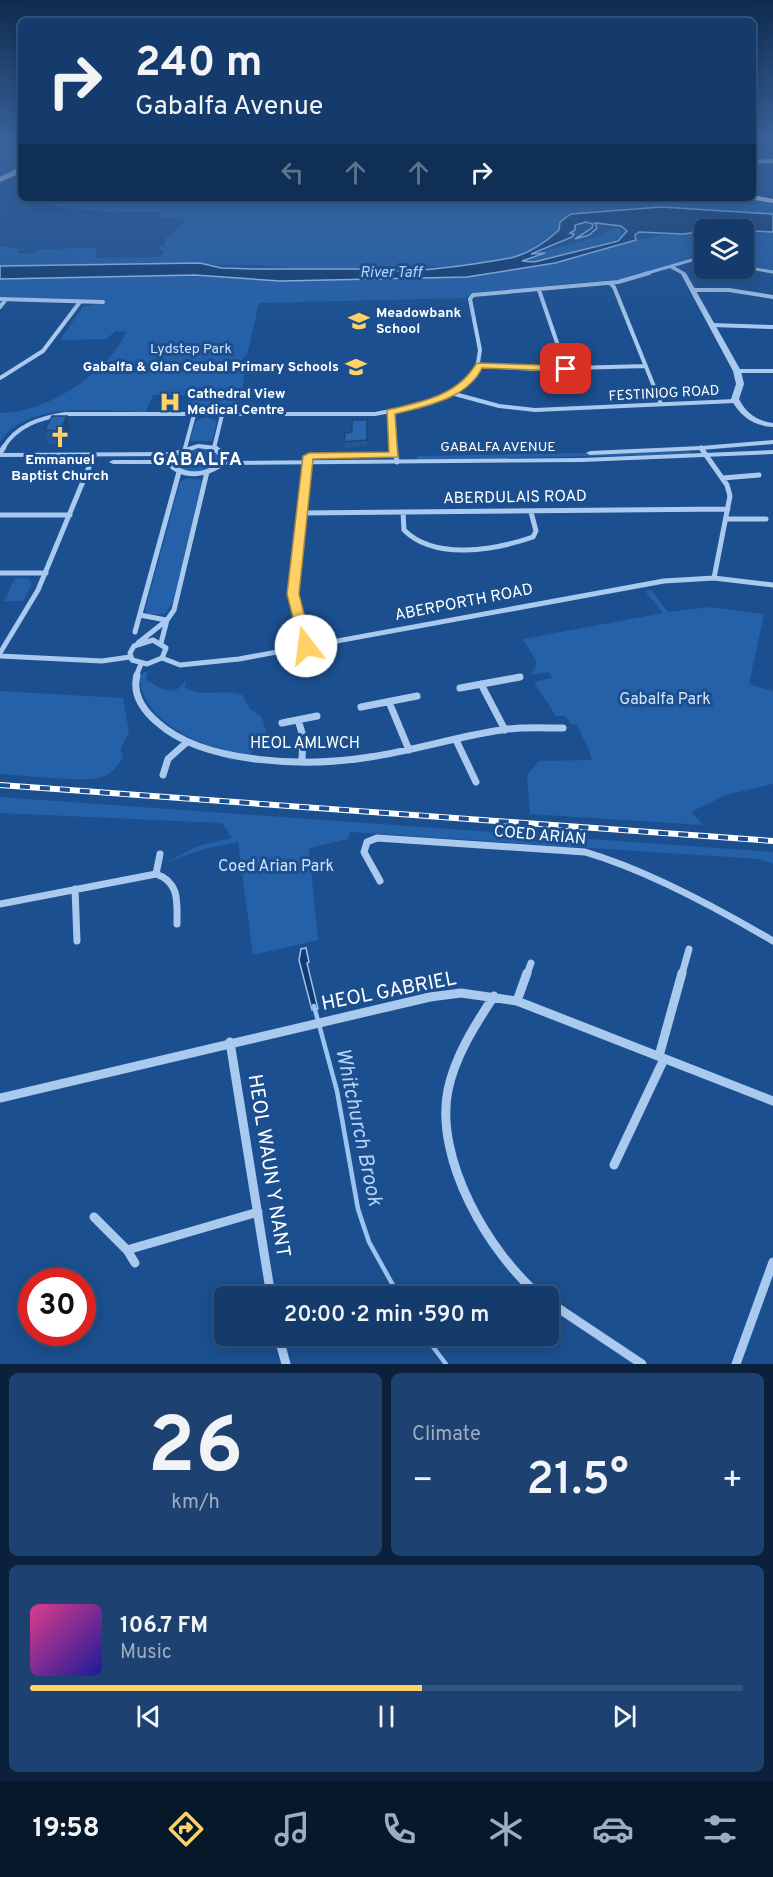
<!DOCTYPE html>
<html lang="en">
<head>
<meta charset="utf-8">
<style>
  :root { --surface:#143b6b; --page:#1d4271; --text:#f1f3f6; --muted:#9dadc1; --line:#33557e; --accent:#ffd166 }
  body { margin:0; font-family:Overpass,sans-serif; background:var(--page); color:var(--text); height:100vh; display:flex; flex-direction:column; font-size:22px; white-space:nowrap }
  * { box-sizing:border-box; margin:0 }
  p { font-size:20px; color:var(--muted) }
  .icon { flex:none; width:33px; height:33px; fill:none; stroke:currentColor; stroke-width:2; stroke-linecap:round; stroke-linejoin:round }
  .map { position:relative; height:1364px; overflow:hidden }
  .panel { display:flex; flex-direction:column; gap:9px; padding:9px; background:#0b203b; flex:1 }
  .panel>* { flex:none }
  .guide { position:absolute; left:18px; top:18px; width:738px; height:183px; border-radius:9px; box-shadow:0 3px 15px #0003,0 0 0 2px var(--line); background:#143b6b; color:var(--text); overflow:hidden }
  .buttons { position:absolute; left:694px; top:219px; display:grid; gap:12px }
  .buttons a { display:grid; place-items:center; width:60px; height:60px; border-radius:9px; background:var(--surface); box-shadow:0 3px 15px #0003,0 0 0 2px var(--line); font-size:30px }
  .speed { position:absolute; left:18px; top:1268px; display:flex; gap:12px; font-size:30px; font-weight:700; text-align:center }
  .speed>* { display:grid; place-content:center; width:78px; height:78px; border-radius:50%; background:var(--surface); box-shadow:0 3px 15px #0003,0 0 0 2px var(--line); line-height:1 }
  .speed .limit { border:9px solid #d22; background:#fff; color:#111 }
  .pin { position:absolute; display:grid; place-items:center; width:51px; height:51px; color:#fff; margin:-26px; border-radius:12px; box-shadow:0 3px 9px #0006 }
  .me { position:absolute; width:66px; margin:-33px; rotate:345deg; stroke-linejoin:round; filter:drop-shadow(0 0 4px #0008) }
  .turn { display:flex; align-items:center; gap:21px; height:126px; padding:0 18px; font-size:27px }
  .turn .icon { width:78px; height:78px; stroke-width:2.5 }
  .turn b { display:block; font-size:42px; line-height:51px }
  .lanes { display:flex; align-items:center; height:57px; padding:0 18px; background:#0003; justify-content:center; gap:30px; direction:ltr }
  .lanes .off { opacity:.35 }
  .big { font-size:45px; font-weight:600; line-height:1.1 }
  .panel .tile { flex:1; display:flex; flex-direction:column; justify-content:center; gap:9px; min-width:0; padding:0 21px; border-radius:9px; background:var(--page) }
  .panel .dial { align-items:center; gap:0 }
  .dial b { font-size:78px; line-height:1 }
  .song { display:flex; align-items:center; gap:18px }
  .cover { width:72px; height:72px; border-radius:9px; background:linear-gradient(135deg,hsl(330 70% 55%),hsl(240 70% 35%)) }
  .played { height:6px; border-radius:3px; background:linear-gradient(90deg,var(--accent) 55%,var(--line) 55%) }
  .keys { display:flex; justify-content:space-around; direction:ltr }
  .heat { display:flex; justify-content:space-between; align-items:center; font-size:33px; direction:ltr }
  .panel .tiles { flex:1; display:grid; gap:9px; grid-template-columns:1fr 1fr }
  .tile:last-child { grid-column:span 2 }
  .trip { position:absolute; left:214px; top:1286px; width:345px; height:60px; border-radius:9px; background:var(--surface); box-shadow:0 3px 15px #0003,0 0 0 2px var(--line); font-weight:600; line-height:60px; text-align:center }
  .dock { display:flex; height:96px; justify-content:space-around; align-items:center; background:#08182b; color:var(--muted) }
  .dock .icon { width:42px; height:42px }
  .dock .selected { color:var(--accent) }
  .dock b { font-size:27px; color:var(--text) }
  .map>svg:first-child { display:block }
  .green { fill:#2461a8 }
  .water { fill:#123a6d; stroke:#9cc4f0; stroke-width:1.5; fill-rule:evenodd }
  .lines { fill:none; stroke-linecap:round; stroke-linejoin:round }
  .stream { stroke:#9cc4f0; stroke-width:4.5 }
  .minor-far4 { stroke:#a9c9ee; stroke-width:3 }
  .minor-far3 { stroke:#a9c9ee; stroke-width:4 }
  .minor-far2 { stroke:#a9c9ee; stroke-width:5 }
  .minor-far1 { stroke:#a9c9ee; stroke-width:7 }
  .minor { stroke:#a9c9ee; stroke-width:9 }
  .tertiary { fill:#a9c9ee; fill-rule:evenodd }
  .primary { fill:#f0f6ff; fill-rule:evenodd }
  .trunk { fill:#f8faff; fill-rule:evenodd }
  .rail-casing { stroke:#fff; stroke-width:6 }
  .rail { stroke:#1b4f8f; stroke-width:4; stroke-dasharray:10; stroke-linecap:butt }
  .wall { fill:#245895 }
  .shaded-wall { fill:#1d4779 }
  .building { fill:#2a66ad; stroke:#1d4779; stroke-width:1.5 }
  .route { fill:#ffd166; stroke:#a68842; stroke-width:1.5 }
  .labels { text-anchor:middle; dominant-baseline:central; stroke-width:6; stroke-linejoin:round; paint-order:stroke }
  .far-poi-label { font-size:14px; font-weight:bold; fill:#fff; stroke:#1b4f8f; text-anchor:start }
  .far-park-label { font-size:14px; fill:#cfe3fa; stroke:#1b4f8f }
  .far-street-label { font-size:14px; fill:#fff; stroke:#1b4f8f }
  .far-water-label { font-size:15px; font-style:italic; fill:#b5d3f5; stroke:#1b4f8f }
  .street-label { font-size:16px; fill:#fff; stroke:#1b4f8f }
  .park-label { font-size:16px; fill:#cfe3fa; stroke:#1b4f8f }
  .far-district-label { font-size:18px; font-weight:bold; letter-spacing:1.5px; fill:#fff; stroke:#1b4f8f }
  .near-street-label { font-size:20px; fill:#fff; stroke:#1b4f8f }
  .near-water-label { font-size:21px; font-style:italic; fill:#b5d3f5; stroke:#1b4f8f }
</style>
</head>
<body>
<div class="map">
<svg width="773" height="1364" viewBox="0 0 773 1364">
  <rect width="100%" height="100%" fill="#1b4f8f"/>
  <!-- green -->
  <path class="green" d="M 0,140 L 21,140 L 21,166 L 0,177 L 3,173 L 0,172 Z
    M 41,198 L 749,198 L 773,202 L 773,217 L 726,211 L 661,207 L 594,210 L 562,225 L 556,237 L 514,258 L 446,267 L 418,265 L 321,270 L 259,265 L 143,264 L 0,266 L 0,246 L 24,250 L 18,250 L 18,253 L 34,254 L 40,249 L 95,248 L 99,248 L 96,250 L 96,258 L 161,257 L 164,250 L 158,250 L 160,246 L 164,246 L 166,238 L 187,220 L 156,217 L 162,212 L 118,212 L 116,215 L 111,215 L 116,213 L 57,207 L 53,205 L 56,202 L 43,201 Z
    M 619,228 L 623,235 L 615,240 L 533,262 L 522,261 L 539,256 L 544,251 L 605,235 L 603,233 Z
    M 696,228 L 733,229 L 705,230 L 705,257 L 692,258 L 622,279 L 482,292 L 473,293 L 465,298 L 259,303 L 247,355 L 242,359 C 249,371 240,399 234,412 L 188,412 L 192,395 L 153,395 L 146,412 C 104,411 26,400 0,442 L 0,413 C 45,413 108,374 126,332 L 115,331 L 107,339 L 60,340 L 83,307 L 106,302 L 0,297 L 0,279 L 195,275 L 280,281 L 467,277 L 555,263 L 636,240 L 673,233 L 683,234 Z
    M 744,230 L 773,232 L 773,270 L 744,264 Z
    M 205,417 L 217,421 L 212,441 L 190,441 L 196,421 Z
    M 194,448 L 211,449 L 219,456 L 218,462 C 207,474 185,476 173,463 L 175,457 Z
    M 689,451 L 691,454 L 417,460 L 417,456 Z
    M 188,478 L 202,480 L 174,601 L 165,614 L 147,614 L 145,610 L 180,482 Z
    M 15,578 L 29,579 L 32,584 L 23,601 L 4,601 Z
    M 651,590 L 668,612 L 710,607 L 764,614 L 749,684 L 773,691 L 773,784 L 726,795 L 691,812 L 703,825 L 530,814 L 527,775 L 539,761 L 592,760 C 589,747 579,732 578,725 L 571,724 L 565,716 L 556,716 L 534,682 L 552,678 L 549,672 L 531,675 L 537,663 L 523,639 L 663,613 L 645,591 Z
    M 144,672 L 148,672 L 146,680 L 162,689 L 175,691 L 186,681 L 185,688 C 204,698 222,688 242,695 L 250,709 L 262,717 L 267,735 C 258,749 246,762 229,760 L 225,749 C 192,744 139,715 140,677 Z
    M 0,691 L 123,698 L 129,732 L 120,750 L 123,754 C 121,764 112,774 102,777 C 84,783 23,775 0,774 Z
    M 0,797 L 773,852 L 773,864 L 759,859 L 350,832 L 348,839 L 309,848 L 318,940 L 253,955 L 238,842 L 204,849 L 167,862 L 198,846 L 232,838 L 222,823 L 0,813 Z"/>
  <!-- water -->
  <path class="water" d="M 661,207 L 773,214 L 773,232 L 696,228 L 691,233 L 683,234 L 639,232 L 635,235 L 636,240 L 555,263 L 467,277 L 280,281 L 195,275 L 0,279 L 0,266 L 200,263 L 221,268 L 255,269 L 371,269 C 403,276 476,264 510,258 C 528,254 546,242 559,230 L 560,222 L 571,214 ZM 586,222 L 593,224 L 592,228 L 575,239 L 589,235 L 597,228 L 595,223 L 621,226 L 627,231 L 618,241 L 534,262 L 522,261 L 545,253 L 531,254 L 572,237 L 574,234 L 570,233 L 575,230 L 575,225 Z
    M 306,948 L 309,962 L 307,963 L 318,1009 L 312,1010 L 299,960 L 301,949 Z"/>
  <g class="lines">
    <!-- stream -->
    <path class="stream" d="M 314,1006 L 337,1091 L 358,1209 L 369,1242 L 399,1296
      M 424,1335 L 446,1364"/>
    <!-- minor-far4 -->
    <path class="minor-far4" d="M 744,267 L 773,272
      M 644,274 L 692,260 L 705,260"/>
    <!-- minor-far3 -->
    <path class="minor-far3" d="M 610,283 L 614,287 L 661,404
      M 539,290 L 566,369
      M 692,290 L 729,290 L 773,297
      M 0,299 L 103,302
      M 0,307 L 6,299
      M 712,325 L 773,327
      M 479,366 L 537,369 L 646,366
      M 737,371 L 773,371
      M 0,378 L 43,351 L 80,302
      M 451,393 L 499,406 L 535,410 L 735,401
      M 390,412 L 395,448
      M 3,448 C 17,425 40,418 65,414 L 375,414 L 431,403 L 463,387 L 476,375 L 480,350 L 470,299 L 473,295 L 618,282 L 649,273
      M 185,448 L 194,415
      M 214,448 L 222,415"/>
    <!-- minor-far2 -->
    <path class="minor-far2" d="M 395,447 L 397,462
      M 701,448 L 727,485 L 730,496 L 714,578
      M 0,453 L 4,447
      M 723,478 L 759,475
      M 403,512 L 404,530 C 435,561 495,550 533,537 L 536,531 L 531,512
      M 302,513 L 728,509
      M 0,515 L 70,515
      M 726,519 L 766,519
      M 0,573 L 46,573
      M 140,615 L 166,620
      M 135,632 L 179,472
      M 153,640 L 166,648 L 162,658 L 147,664 L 132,660 L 130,653 L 134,646 Z
      M 138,643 L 167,620 L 174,610 L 207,472
      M 161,643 L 167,620
      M 306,646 L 293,594 L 308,456
      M 0,653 L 38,590 L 94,455
      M 0,656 L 102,661 L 130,657
      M 162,658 L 180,665 L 239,659 L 664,581 L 714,578 L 773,585
      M 136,676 L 141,664"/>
    <!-- minor-far1 -->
    <path class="minor-far1" d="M 137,675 C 132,694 142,709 157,722 C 204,765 309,767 370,757 C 417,750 462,735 508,729 C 526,727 545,728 563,728
      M 481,684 L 505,730
      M 460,688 L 520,677
      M 389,702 L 409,750
      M 361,707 L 417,696
      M 298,720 L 303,736 L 302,760
      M 282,723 L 317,716
      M 456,740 L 476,782
      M 163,775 L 168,759 L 187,742
      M 156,874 L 160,854
      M 380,881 L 364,852 L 367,842 L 377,838 L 585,852 C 647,870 717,908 773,941
      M 75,889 L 77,941
      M 0,904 L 156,874 C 180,882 177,903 177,924
      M 527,974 L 531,963
      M 682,974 L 689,949"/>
    <!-- minor -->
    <path class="minor" d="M 494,996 C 475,1025 455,1056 448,1090 C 434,1159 489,1253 540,1296
      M 517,1001 L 527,973
      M 230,1042 L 271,1296
      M 659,1056 L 682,973
      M 0,1098 L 430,997 L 461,993 L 517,1001 L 773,1101
      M 614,1165 L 664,1059
      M 94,1217 L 127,1250 L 135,1263
      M 127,1250 L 258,1212
      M 549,1302 L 642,1364
      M 278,1335 L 286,1364
      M 736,1364 L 773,1262"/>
    <!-- tertiary -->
    <path class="tertiary" d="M 670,266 L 674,266 L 686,273 L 741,371 L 744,384 L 739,399 C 746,413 757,421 773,423 L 773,427 C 753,426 740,416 731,399 L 736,384 L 733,371 L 681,274 L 670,268 Z
      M 773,440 L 773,444 L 701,450 L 590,455 L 586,453 L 590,451 L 701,446 Z
      M 198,444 L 217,446 L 227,454 L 227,461 L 582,458 L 773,450 L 773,454 L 582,462 L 225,465 C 208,478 181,482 166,464 L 113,464 L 109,462 L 113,460 L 165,460 L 167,456 L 0,457 L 0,453 L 172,452 ZM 198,448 L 212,450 L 220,457 L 219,462 C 205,473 188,475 174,464 L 173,460 L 176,456 Z"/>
    <!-- primary -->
    <path class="primary" d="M 773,159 L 773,163 L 753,164 L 753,160 Z
      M 753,195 L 773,199 L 773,203 L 750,199 Z"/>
    <!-- trunk -->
    <path class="trunk" d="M 18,168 L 21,168 L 21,173 L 0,182 L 0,177 Z"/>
    <defs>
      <path id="rail" d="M 0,785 L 773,841"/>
    </defs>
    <!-- rail casing -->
    <use href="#rail" class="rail-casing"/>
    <!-- rail -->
    <use href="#rail" class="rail"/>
  </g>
  <!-- wall -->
  <path class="wall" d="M 67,416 L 70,429 L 63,444 L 48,444 L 45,430 Z
    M 367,420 L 367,446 L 344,448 L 345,433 L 352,432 Z"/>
  <!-- shaded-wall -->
  <path class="shaded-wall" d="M 67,416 L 70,429 L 63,444 L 60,431 Z"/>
  <!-- building -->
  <path class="building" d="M 52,416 L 67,416 L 60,431 L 45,430 Z
    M 352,420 L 367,420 L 367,440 L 344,442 L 345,433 L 352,432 Z"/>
  <!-- sky -->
  <linearGradient id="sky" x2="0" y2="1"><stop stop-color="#0f2b4f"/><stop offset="0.42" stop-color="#39639b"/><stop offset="1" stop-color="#39639b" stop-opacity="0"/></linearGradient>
  <rect width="773" height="331" fill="url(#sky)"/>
  <!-- route -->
  <path class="route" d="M 479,363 L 566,366 L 571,369 L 566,371 L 482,368 C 467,399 426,406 395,414 L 398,457 L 313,459 L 299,594 L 312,646 L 306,650 L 301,649 L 287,594 L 303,456 L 309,453 L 389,452 L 387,410 C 421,402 457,396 476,364 Z"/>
  <!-- icons -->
  <defs>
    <symbol id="school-bare" viewBox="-9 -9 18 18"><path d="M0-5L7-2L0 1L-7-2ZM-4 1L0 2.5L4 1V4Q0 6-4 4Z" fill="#ffd166" stroke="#1b4f8f" stroke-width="2.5" paint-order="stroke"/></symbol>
    <symbol id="hospital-bare" viewBox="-9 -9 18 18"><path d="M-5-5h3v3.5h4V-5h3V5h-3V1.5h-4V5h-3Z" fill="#ffd166" stroke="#1b4f8f" stroke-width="2.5" paint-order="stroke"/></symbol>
    <symbol id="church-bare" viewBox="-9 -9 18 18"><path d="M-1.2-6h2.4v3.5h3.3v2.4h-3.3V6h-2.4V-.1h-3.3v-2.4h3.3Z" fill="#ffd166" stroke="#1b4f8f" stroke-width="2.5" paint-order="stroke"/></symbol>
  </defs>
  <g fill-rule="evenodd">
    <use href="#school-bare" x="344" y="306" width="30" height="30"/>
    <use href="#school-bare" x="341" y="352" width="30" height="30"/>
    <use href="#hospital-bare" x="155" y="387" width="30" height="30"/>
    <use href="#church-bare" x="45" y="422" width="30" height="30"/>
  </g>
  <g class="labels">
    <!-- far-poi labels -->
    <g class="far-poi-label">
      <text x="376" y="313">Meadowbank<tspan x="376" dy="16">School</tspan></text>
      <text x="339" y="367" text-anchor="end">Gabalfa &amp; Glan Ceubal Primary Schools</text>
      <text x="187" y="394">Cathedral View<tspan x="187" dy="16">Medical Centre</tspan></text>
      <text x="60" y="460" text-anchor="middle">Emmanuel<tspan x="60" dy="16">Baptist Church</tspan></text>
    </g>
    <!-- far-park labels -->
    <g class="far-park-label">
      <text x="191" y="349">Lydstep Park</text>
    </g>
    <!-- far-street labels -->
    <g class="far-street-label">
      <text transform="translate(664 394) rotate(-3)">FESTINIOG ROAD</text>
      <text x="498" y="447">GABALFA AVENUE</text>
    </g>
    <!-- far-water labels -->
    <g class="far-water-label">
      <text x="391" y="273">River Taff</text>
    </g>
    <!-- street labels -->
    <g class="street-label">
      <text transform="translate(515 498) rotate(-1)">ABERDULAIS ROAD</text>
      <text transform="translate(464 603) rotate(-11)">ABERPORTH ROAD</text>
      <text x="305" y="744">HEOL AMLWCH</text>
      <text transform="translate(540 836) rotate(5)">COED ARIAN</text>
    </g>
    <!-- park labels -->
    <g class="park-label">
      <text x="665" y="700">Gabalfa Park</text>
      <text x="276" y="867">Coed Arian Park</text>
    </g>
    <!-- far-district labels -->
    <g class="far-district-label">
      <text x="198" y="460">GABALFA</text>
    </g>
    <!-- near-street labels -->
    <g class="near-street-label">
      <text transform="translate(389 992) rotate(-11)">HEOL GABRIEL</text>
      <text transform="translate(268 1166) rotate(81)">HEOL WAUN Y NANT</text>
    </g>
    <!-- near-water labels -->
    <g class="near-water-label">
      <text transform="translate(358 1127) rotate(78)">Whitchurch Brook</text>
    </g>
  </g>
</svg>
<div class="buttons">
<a><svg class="icon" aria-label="layers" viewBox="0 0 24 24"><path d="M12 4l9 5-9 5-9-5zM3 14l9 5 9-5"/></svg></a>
</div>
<div class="speed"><div class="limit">30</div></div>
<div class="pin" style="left:566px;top:369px;background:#d93025"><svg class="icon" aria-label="arrive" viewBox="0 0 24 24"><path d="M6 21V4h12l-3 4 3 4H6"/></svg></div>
<svg class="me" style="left:306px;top:646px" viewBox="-20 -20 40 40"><circle r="19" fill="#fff"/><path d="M0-13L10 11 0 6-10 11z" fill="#ffd166"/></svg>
<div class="trip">20:00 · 2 min · 590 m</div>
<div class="guide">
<div class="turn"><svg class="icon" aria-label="right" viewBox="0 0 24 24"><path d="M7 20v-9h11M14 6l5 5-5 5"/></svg><div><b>240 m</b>Gabalfa Avenue</div></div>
<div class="lanes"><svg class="icon off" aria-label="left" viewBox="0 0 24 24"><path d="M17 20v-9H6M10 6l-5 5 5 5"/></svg><svg class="icon off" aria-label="ahead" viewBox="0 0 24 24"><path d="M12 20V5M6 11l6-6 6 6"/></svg><svg class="icon off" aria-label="ahead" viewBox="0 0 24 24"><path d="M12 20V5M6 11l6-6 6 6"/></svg><svg class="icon" aria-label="right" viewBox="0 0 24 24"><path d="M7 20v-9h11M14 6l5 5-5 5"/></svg></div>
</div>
</div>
<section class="panel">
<div class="tiles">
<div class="tile dial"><b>26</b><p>km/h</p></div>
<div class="tile"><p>Climate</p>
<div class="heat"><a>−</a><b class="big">21.5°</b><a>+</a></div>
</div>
<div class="tile">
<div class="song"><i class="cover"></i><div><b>106.7 FM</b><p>Music</p></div></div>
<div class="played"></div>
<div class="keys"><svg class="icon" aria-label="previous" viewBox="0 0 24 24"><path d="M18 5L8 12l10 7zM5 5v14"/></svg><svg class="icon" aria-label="pause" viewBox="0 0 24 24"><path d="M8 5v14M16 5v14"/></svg><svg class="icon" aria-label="next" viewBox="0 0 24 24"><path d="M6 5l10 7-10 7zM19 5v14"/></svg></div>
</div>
</div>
</section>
<nav class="dock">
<b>19:58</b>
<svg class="icon selected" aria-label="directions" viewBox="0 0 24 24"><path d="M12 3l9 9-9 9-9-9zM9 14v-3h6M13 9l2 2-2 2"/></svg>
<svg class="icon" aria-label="music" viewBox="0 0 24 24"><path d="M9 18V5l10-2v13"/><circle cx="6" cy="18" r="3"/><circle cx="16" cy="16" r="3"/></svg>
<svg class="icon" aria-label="phone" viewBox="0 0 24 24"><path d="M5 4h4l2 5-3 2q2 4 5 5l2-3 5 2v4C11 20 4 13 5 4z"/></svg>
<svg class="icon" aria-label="climate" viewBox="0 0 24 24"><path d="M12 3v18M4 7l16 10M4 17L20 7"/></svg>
<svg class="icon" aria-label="car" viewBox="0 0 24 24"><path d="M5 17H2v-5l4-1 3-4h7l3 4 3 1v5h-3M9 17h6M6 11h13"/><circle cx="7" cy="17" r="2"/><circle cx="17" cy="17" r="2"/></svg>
<svg class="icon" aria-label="filters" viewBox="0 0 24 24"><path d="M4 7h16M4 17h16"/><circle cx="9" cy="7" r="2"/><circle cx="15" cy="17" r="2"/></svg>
</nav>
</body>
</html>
